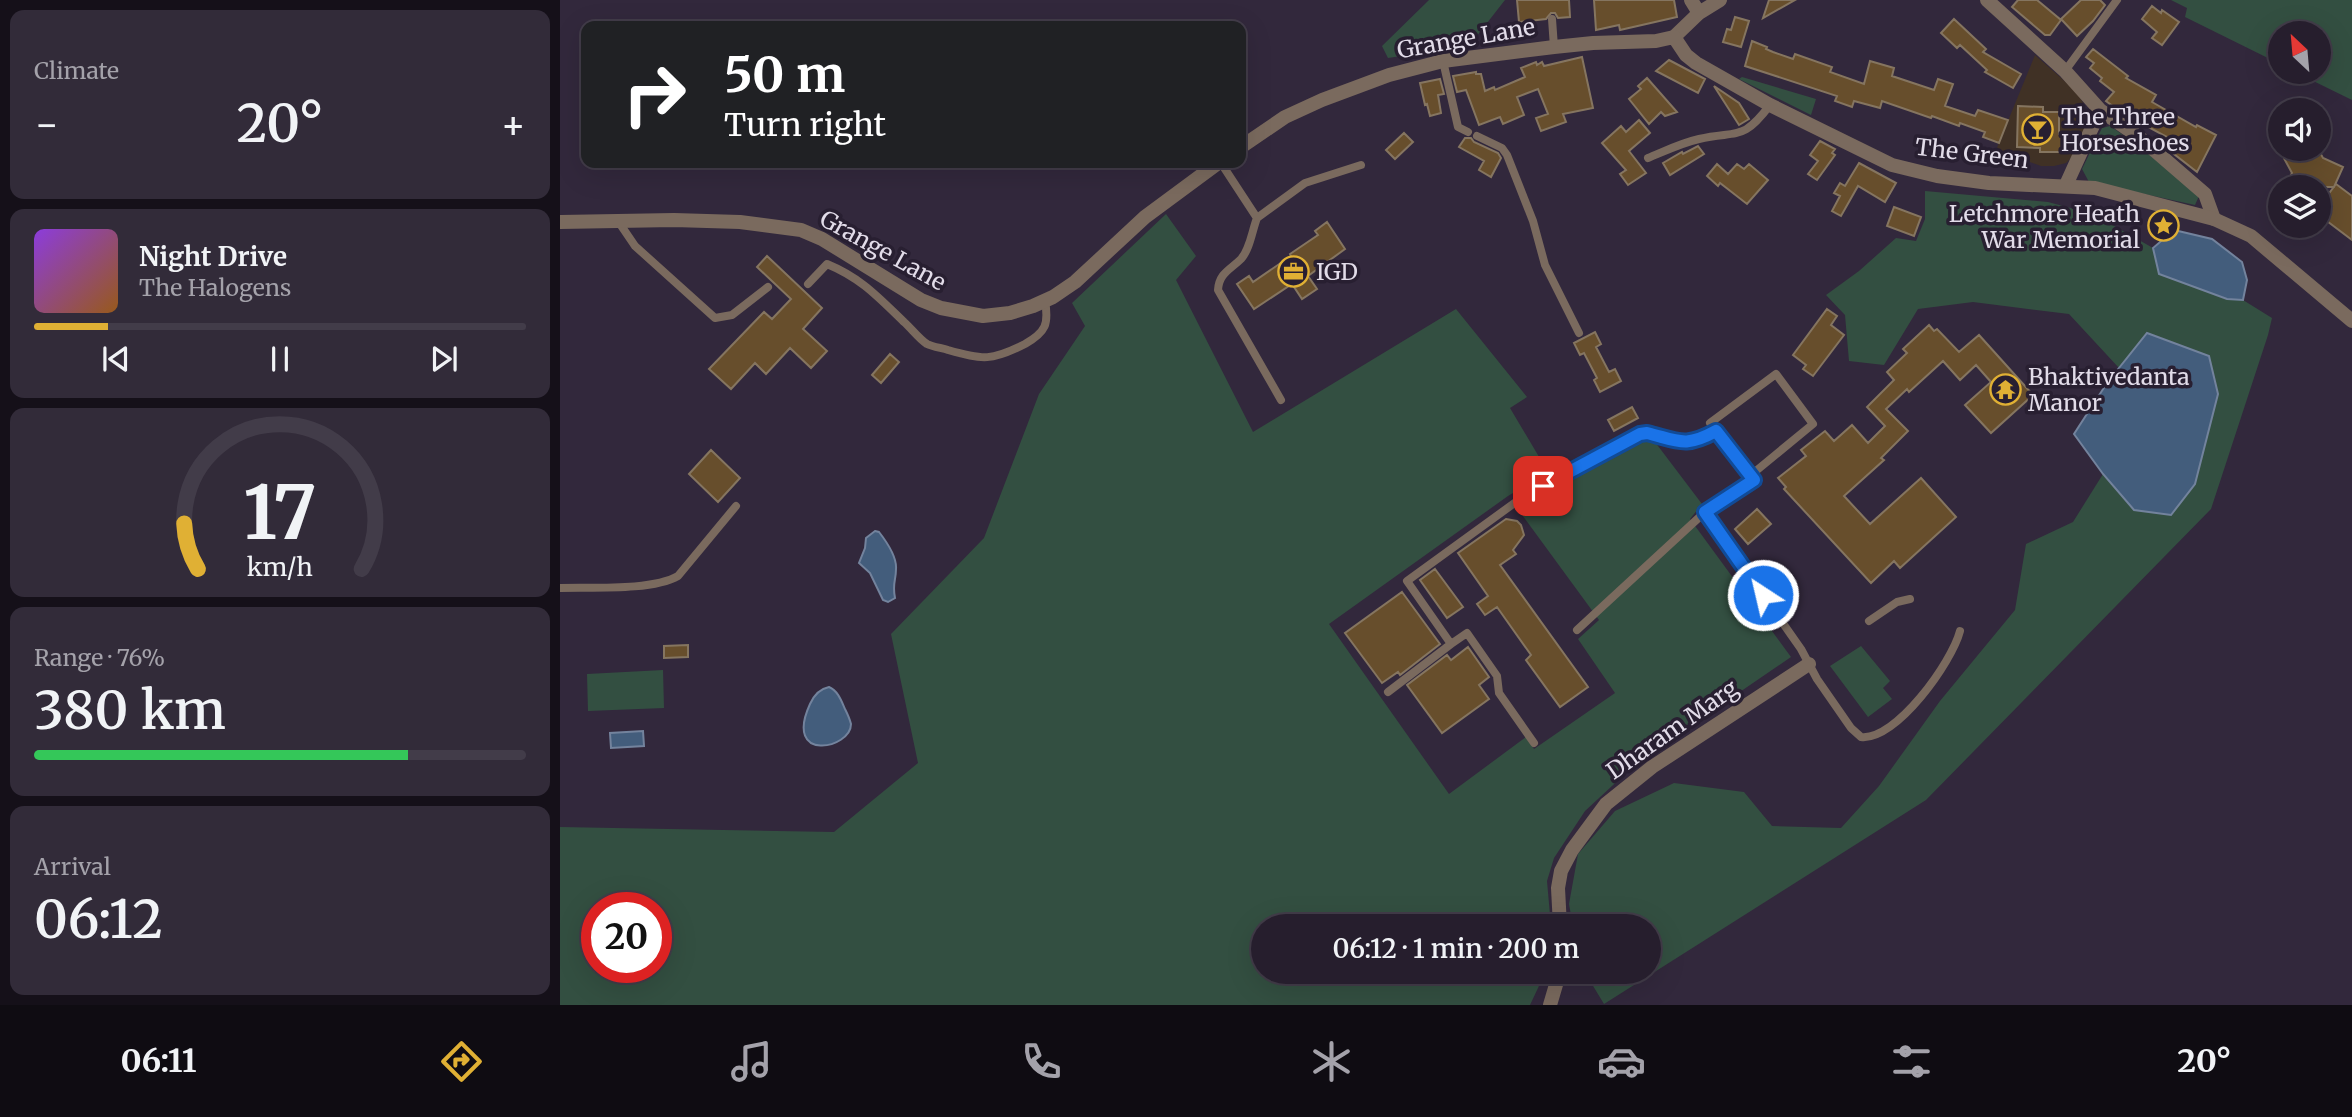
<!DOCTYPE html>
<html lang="en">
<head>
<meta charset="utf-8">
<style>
  :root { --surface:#261e2d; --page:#322b39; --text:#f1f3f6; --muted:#a4a2aa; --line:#423c49; --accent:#e0b034 }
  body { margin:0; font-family:Merriweather,serif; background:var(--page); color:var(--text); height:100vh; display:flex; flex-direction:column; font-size:26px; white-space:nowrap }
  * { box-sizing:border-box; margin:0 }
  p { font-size:23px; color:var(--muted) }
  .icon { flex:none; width:38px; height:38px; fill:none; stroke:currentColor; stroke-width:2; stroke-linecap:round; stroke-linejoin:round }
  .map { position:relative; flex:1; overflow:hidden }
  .panel { display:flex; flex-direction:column; gap:10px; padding:10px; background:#151019; width:560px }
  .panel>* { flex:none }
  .banner { position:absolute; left:21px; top:21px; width:665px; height:147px; border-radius:14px; box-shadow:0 7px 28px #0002,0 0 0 2px var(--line); background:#202124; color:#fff; overflow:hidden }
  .needle { width:46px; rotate:334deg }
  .buttons { position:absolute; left:1708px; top:21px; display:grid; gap:14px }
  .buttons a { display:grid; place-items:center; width:63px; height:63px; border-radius:50%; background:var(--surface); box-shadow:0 7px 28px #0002,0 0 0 2px var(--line); font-size:35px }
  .speed { position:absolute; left:21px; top:892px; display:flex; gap:14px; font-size:35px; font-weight:700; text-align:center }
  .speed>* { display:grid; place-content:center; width:91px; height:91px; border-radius:50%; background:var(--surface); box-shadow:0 7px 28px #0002,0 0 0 2px var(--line); line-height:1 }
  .speed .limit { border:10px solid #d22; background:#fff; color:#111 }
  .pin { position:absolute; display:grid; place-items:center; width:60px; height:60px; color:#fff; margin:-30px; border-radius:14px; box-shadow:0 4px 10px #0006 }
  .me { position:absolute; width:77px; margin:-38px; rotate:325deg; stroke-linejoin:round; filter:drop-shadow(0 0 5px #0008) }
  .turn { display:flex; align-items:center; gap:24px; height:147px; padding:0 28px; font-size:32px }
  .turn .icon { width:91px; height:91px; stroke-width:2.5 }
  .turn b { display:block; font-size:49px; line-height:60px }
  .big { font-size:52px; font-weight:600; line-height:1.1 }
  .panel .tile { flex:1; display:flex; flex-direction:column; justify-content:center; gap:10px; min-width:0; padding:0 24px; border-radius:14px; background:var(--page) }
  .panel .dial { align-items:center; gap:0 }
  .dial svg { height:182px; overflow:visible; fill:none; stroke:var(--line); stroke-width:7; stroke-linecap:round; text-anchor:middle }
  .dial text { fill:var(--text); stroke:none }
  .song { display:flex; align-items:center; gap:21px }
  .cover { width:84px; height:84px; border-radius:10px; background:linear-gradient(135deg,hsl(270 70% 55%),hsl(30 70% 35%)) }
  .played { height:7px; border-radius:4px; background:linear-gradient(90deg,var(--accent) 15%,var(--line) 15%) }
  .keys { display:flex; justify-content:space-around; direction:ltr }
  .heat { display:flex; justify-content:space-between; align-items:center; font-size:38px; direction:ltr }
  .charge { height:10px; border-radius:5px; background:linear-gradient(90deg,#34c759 76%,var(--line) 0) }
  .trip { position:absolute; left:691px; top:914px; width:410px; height:70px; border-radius:35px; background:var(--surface); box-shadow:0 7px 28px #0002,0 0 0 2px var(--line); font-weight:600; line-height:70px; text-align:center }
  .tabs { display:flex; height:112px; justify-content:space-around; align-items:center; background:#0f0c12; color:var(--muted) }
  .tabs .icon { width:49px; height:49px }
  .tabs .on { color:var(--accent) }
  .tabs b { font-size:32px; color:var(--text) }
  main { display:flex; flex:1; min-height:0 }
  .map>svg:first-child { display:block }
  .commercial { fill:#403125 }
  .green { fill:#334f41; fill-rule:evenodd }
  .water { fill:#435d7c; stroke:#73839d; stroke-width:2 }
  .building { fill:#674e2c; stroke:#857560; stroke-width:2 }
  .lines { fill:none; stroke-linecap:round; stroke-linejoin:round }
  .service { stroke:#7a6a5e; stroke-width:8 }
  .minor { stroke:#7a6a5e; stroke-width:14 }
  .tertiary { stroke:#7a6a5e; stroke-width:14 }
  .route-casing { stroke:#114b97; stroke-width:18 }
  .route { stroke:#1a73e8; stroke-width:12 }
  .labels { text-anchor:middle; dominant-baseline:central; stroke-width:7; stroke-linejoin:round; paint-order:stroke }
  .street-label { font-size:23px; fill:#e2dce9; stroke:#281f31 }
  .poi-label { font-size:23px; fill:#e2dce9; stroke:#281f31; text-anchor:start }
</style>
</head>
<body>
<main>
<section class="panel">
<div class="tile"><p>Climate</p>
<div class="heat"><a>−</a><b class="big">20°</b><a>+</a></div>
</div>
<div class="tile">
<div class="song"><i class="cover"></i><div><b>Night Drive</b><p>The Halogens</p></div></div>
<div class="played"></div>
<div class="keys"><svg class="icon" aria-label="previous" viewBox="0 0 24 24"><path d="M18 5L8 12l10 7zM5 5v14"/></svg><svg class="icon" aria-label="pause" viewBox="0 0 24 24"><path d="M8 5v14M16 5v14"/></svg><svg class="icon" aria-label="next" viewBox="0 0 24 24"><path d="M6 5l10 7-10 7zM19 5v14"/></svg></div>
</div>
<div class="tile dial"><svg viewBox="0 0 100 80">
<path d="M14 69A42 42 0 1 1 86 69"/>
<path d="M14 69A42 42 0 0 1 8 49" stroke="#e0b034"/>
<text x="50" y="56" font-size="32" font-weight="700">17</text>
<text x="50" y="72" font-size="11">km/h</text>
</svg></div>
<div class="tile"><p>Range · 76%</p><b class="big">380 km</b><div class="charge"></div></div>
<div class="tile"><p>Arrival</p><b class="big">06:12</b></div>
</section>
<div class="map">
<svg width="1792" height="1005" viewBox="0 0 1792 1005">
  <rect width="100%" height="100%" fill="#32283c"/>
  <!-- commercial -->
  <path class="commercial" d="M 1475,55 L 1517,92 L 1523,103 L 1528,120 L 1513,156 L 1506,163 L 1494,166 L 1481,166 L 1436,150 Z"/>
  <!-- green -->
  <path class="green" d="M 869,0 L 945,0 L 909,46 L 828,58 L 822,46 Z
    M 1611,0 L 1792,0 L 1792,100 L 1735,72 L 1759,72 L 1759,33 L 1720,33 L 1720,64 L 1625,17 L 1627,8 Z
    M 1182,77 L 1256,99 L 1251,115 L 1179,79 Z
    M 1550,126 L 1579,146 L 1639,196 L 1635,205 L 1529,182 L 1522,169 L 1542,128 Z
    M 1365,191 L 1488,202 L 1533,214 L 1593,248 L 1599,274 L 1667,299 L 1683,300 L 1712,318 L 1708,335 L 1651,509 L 1366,800 L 1044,1004 L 1024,971 L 1088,971 L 1088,926 L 1013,926 L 1009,904 L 1018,854 L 1055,811 L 1114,783 L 1184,792 L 1212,826 L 1281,828 L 1319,786 L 1380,701 L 1455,610 L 1466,544 L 1513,522 L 1543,474 L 1574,510 L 1588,333 L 1559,368 L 1509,314 L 1413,302 L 1358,309 L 1324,365 L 1289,361 L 1285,315 L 1266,295 L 1299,271 L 1336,238 L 1356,241 L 1365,219 Z
    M 606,214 L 636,256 L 616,280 L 693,432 L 896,309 L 967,397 L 950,408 L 988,472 L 948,496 L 769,624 L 889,794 L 966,737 L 974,749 L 1055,693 L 1018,639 L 1039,620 L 957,508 L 1076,440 L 1092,438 L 1142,504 L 1130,519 L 1231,657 L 1079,761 L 1025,811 L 994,858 L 987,881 L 991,926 L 704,926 L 704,971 L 986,971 L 970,1005 L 0,1005 L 0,827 L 274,832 L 358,763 L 331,634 L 424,538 L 479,394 L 525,326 L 512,303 ZM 37,908 L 96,908 L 96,968 L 37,968 Z
    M 1301,646 L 1330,681 L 1323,688 L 1332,699 L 1308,717 L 1270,666 Z
    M 103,670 L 104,708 L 28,711 L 27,674 Z"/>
  <!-- water -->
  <path class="water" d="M 1614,230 L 1652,239 L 1682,262 L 1687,280 L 1683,300 L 1667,299 L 1599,274 L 1593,248 Z
    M 1587,333 L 1649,356 L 1658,394 L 1635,484 L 1611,515 L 1574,510 L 1543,474 L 1514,434 L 1547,383 Z
    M 315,531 L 319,532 C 326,541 337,557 336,569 C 336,581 332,583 335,598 L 328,602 L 323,600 L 310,573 L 299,563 L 305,548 L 306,538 Z
    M 269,687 C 278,691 281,700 285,709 C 287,713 290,720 291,724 C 291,749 223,763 250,704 C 254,695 259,689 269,687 Z
    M 83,731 L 84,746 L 51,748 L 50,733 Z"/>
  <!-- building -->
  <path class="building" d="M 957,0 L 1009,0 L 1010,17 L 998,18 L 995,13 L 991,13 L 986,19 L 959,22 Z
    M 1034,0 L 1114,0 L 1117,17 L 1060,30 L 1059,25 L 1036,30 Z
    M 1209,0 L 1235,0 L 1203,18 Z
    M 1458,0 L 1477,0 L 1501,20 L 1490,35 L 1485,35 L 1452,7 Z
    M 1521,0 L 1540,0 L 1545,5 L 1533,21 L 1517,36 L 1501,19 Z
    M 1592,6 L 1601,13 L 1602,10 L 1619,22 L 1602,45 L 1592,38 L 1597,32 L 1582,19 Z
    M 1175,17 L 1189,21 L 1181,47 L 1163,42 L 1167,29 L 1171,30 Z
    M 1394,19 L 1426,49 L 1423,52 L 1461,74 L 1453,88 L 1425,72 L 1427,70 L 1400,45 L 1397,48 L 1381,33 Z
    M 1192,41 L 1207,47 L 1206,49 L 1213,52 L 1233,59 L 1235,54 L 1272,67 L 1270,72 L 1304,84 L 1310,61 L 1334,68 L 1332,76 L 1374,90 L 1378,79 L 1393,84 L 1385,106 L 1415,116 L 1418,110 L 1448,120 L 1439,143 L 1423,137 L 1425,132 L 1400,123 L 1399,126 L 1372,116 L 1371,118 L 1322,101 L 1320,108 L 1294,101 L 1292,107 L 1275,101 L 1277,96 L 1185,66 Z
    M 1533,49 L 1568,76 L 1566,78 L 1596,95 L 1592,102 L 1636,127 L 1637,125 L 1656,135 L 1637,172 L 1614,154 L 1622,145 L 1562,113 L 1546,101 L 1554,92 L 1540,81 L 1542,78 L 1530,68 L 1534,63 L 1526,57 Z
    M 1022,57 L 1033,108 L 1003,114 L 1006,122 L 981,131 L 976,118 L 988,114 L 978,89 L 957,97 L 964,115 L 943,124 L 940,117 L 919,125 L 906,90 L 897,92 L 893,76 L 916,72 L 916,74 L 921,74 L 925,91 L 934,87 L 935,90 L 965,77 L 961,68 L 976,62 L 977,65 L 982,62 L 984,66 Z
    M 1109,60 L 1145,79 L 1138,93 L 1096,71 Z
    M 1087,78 L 1117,112 L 1105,116 L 1101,112 L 1089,124 L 1069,99 L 1081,89 L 1078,86 Z
    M 880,79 L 884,94 L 878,95 L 881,113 L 870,116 L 867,104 L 865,105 L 860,83 Z
    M 1154,86 L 1179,103 L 1189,119 L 1179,125 Z
    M 1458,106 L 1483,107 L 1483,112 L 1499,112 L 1499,134 L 1504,134 L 1504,152 L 1480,152 L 1480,148 L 1457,147 Z
    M 1079,120 L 1090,133 L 1069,151 L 1086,173 L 1068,185 L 1060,174 L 1066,170 L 1042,143 L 1061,126 L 1066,132 Z
    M 844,133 L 853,142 L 835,159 L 826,150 Z
    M 905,138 L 911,138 L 914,142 L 938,153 L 941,158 L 931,177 L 919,170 L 924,161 L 899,147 Z
    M 1260,141 L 1275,149 L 1272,153 L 1275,155 L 1257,180 L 1248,174 L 1258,161 L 1250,155 Z
    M 1138,146 L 1144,154 L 1110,175 L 1103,163 L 1122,152 L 1123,154 Z
    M 1719,149 L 1758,149 L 1763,158 L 1783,167 L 1774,187 L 1724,187 L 1732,173 Z
    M 1299,163 L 1336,183 L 1325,202 L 1298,186 L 1281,216 L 1272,211 L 1280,196 L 1274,193 L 1280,183 L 1285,186 Z
    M 1157,164 L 1168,174 L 1177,164 L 1184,169 L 1189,164 L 1208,180 L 1187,204 L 1160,183 L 1158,186 L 1147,176 Z
    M 1776,184 L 1792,196 L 1792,240 L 1759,215 L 1759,207 Z
    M 1334,207 L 1361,217 L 1354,236 L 1327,226 Z
    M 767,222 L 785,249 L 748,276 L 757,289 L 742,299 L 732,284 L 694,309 L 677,284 L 689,276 L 693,282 L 731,256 L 730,254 L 758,235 L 755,231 Z
    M 207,256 L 262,308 L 243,329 L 267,351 L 251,368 L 230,348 L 206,374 L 195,363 L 171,389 L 149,369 L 204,312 L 212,319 L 231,299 L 197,267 Z
    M 1267,309 L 1277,316 L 1271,325 L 1284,335 L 1253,376 L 1243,369 L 1246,365 L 1233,355 Z
    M 1369,325 L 1374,331 L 1377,329 L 1399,352 L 1419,335 L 1473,395 L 1431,433 L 1405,405 L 1431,382 L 1416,365 L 1400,380 L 1383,361 L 1349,392 L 1347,389 L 1326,409 L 1348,431 L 1321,458 L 1324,460 L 1284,496 L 1310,524 L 1361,478 L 1396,517 L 1340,568 L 1334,561 L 1311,583 L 1224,489 L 1226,487 L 1218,478 L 1246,456 L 1241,450 L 1265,431 L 1274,441 L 1292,425 L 1308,443 L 1325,426 L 1307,407 L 1334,380 L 1327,372 L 1347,353 L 1343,349 Z
    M 1035,332 L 1041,344 L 1036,347 L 1049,372 L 1055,369 L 1061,381 L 1040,392 L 1034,380 L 1037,378 L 1024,353 L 1020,355 L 1014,343 Z
    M 330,354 L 339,362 L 321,383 L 312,375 Z
    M 1072,407 L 1078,418 L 1054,431 L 1048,420 Z
    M 151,450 L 180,478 L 158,502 L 129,474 Z
    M 1197,509 L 1211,524 L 1188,544 L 1175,529 Z
    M 946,519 L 957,521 L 961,525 L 964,535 L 953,550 L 956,554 L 940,565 L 1028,687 L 1000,707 L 966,660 L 971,655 L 937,607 L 925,615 L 917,604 L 928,596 L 898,553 Z
    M 875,569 L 903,607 L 887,618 L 860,580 Z
    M 842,592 L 880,644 L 840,675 L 838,672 L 822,683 L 785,633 Z
    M 128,645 L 128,657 L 104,658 L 104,646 Z
    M 908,647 L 929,677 L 919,685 L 929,699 L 882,733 L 847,685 L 887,655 L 891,660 Z"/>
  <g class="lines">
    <!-- service -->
    <path class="service" d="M 992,19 L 994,47
      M 883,61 L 898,127 L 908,132
      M 1505,71 L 1557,0
      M 917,136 L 942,148 L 947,155 L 973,221 L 985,265 L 1019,333
      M 1088,158 C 1105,151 1121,143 1139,139 C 1178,130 1182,142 1210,105
      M 661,163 L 697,218 C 692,231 690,249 681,259 C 670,270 659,273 658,290 L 721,400
      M 697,218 L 745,183 L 801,165
      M 58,221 L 75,246 L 155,318 L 172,315 L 208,287
      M 248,284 L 267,264 C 301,278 318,297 344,322 C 351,328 359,339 367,344 C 373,347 382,348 388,350 C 423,360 432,361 465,344 C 486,332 489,324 485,301
      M 1191,475 L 1253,424 L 1216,374 L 1150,423 L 1194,480 L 1145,512 L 1241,649 L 1257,679 L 1291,728 L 1301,737 C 1336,741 1392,662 1400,631
      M 0,588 C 31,587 92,591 118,576 L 176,506
      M 1309,621 L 1337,602 L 1350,599
      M 1017,630 L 1145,512
      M 891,644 L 907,633 L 937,676 L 939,693 L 974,743
      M 828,692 L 891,644 L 847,581 L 960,499 L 1074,437 C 1093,429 1110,442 1130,442 C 1139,442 1148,436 1156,431"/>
    <!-- minor -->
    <path class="minor" d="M 1131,0 L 1139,13
      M 1427,0 L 1505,71 L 1540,110 L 1579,137 L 1645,194 L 1654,219
      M 1114,37 L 1139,13 L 1160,0
      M 1506,185 L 1540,110
      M 1000,926 L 998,888 L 1001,871 L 1012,850 L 1046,804 L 1092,767 L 1249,664
      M 990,1005 L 1000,971"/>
    <!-- tertiary -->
    <path class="tertiary" d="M 681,147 L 725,117 L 762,100 L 829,75 L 883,61 L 994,47 L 1033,43 L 1096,41 L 1114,37 L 1126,55 L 1136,63 L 1210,105 L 1332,165 L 1377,176 L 1429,183 L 1535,188 L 1654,219 L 1691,236 L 1792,321
      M 0,222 L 114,220 L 180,222 L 241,230 L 262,239 L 361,300 L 381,308 L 423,316 L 450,313 L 473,306 L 493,297 L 515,282 L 585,217 L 658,163"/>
  </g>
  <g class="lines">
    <defs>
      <path id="route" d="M 983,486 L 1080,434 L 1087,433 C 1119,441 1125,448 1156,431 L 1194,480 L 1145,512 L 1203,595"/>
    </defs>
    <!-- route casing -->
    <use href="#route" class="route-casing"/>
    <!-- route -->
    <use href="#route" class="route"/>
  </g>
  <!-- icons -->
  <defs>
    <symbol id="bar-ring" viewBox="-11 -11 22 22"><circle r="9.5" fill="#281f31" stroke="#e0b034" stroke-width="1.5"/><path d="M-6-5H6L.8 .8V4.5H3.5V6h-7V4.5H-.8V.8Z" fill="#e0b034"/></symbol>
    <symbol id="sight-ring" viewBox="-11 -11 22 22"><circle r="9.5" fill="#281f31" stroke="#e0b034" stroke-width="1.5"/><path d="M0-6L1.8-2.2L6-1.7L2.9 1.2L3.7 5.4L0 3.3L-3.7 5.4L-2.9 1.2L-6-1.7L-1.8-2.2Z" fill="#e0b034"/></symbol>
    <symbol id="office-ring" viewBox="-11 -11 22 22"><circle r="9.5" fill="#281f31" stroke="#e0b034" stroke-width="1.5"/><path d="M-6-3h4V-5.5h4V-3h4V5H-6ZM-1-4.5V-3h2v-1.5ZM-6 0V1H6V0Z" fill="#e0b034"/></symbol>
    <symbol id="temple-ring" viewBox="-11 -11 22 22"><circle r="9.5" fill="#281f31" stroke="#e0b034" stroke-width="1.5"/><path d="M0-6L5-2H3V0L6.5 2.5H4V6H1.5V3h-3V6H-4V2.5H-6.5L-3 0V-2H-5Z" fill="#e0b034"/></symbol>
  </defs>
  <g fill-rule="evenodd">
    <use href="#bar-ring" x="1460" y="112" width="35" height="35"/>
    <use href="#sight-ring" x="1586" y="208" width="35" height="35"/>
    <use href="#office-ring" x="716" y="254" width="35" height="35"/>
    <use href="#temple-ring" x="1428" y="372" width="35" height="35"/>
  </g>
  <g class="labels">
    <!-- street labels -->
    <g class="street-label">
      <text transform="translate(906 38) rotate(-10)">Grange Lane</text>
      <text transform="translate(1412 153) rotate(7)">The Green</text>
      <text transform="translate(323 250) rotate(29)">Grange Lane</text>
      <text transform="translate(1112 729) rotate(-35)">Dharam Marg</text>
    </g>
    <!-- poi labels -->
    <g class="poi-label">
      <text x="1501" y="116">The Three<tspan x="1501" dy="26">Horseshoes</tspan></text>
      <text x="1580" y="213" text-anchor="end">Letchmore Heath<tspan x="1580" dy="26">War Memorial</tspan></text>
      <text x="756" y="271">IGD</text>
      <text x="1468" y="376">Bhaktivedanta<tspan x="1468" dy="26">Manor</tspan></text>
    </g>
  </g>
</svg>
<div class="buttons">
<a><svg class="needle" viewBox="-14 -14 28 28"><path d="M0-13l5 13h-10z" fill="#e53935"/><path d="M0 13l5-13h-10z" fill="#a4a2aa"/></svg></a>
<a><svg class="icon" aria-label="sound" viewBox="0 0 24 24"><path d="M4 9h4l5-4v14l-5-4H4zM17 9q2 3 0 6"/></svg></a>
<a><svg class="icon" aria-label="layers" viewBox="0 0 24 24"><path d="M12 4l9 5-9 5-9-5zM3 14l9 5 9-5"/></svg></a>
</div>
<div class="speed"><div class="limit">20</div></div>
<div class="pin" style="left:983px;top:486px;background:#d93025"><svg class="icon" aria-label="arrive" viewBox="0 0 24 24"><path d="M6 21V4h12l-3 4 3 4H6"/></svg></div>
<svg class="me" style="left:1203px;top:595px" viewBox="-20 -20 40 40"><circle r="17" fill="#1a73e8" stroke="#fff" stroke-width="3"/><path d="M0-11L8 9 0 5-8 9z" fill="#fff"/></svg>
<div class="trip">06:12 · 1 min · 200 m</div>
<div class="banner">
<div class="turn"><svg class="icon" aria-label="right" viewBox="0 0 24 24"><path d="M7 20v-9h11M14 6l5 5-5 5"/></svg><div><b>50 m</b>Turn right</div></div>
</div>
</div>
</main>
<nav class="tabs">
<b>06:11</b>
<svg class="icon on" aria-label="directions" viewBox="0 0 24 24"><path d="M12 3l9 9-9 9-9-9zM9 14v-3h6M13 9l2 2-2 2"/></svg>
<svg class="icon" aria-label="music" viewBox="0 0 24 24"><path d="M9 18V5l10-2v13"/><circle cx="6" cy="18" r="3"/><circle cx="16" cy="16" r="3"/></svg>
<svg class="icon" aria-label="phone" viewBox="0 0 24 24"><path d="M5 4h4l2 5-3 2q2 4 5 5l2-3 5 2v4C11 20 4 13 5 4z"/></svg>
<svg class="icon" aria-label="climate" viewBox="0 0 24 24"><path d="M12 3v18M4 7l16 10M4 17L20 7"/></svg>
<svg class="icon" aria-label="car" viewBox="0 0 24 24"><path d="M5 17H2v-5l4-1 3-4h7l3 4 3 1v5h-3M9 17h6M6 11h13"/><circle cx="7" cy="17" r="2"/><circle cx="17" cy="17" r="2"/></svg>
<svg class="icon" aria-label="filters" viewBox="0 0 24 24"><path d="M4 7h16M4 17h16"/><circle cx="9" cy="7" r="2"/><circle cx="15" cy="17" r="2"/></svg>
<b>20°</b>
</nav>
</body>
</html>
